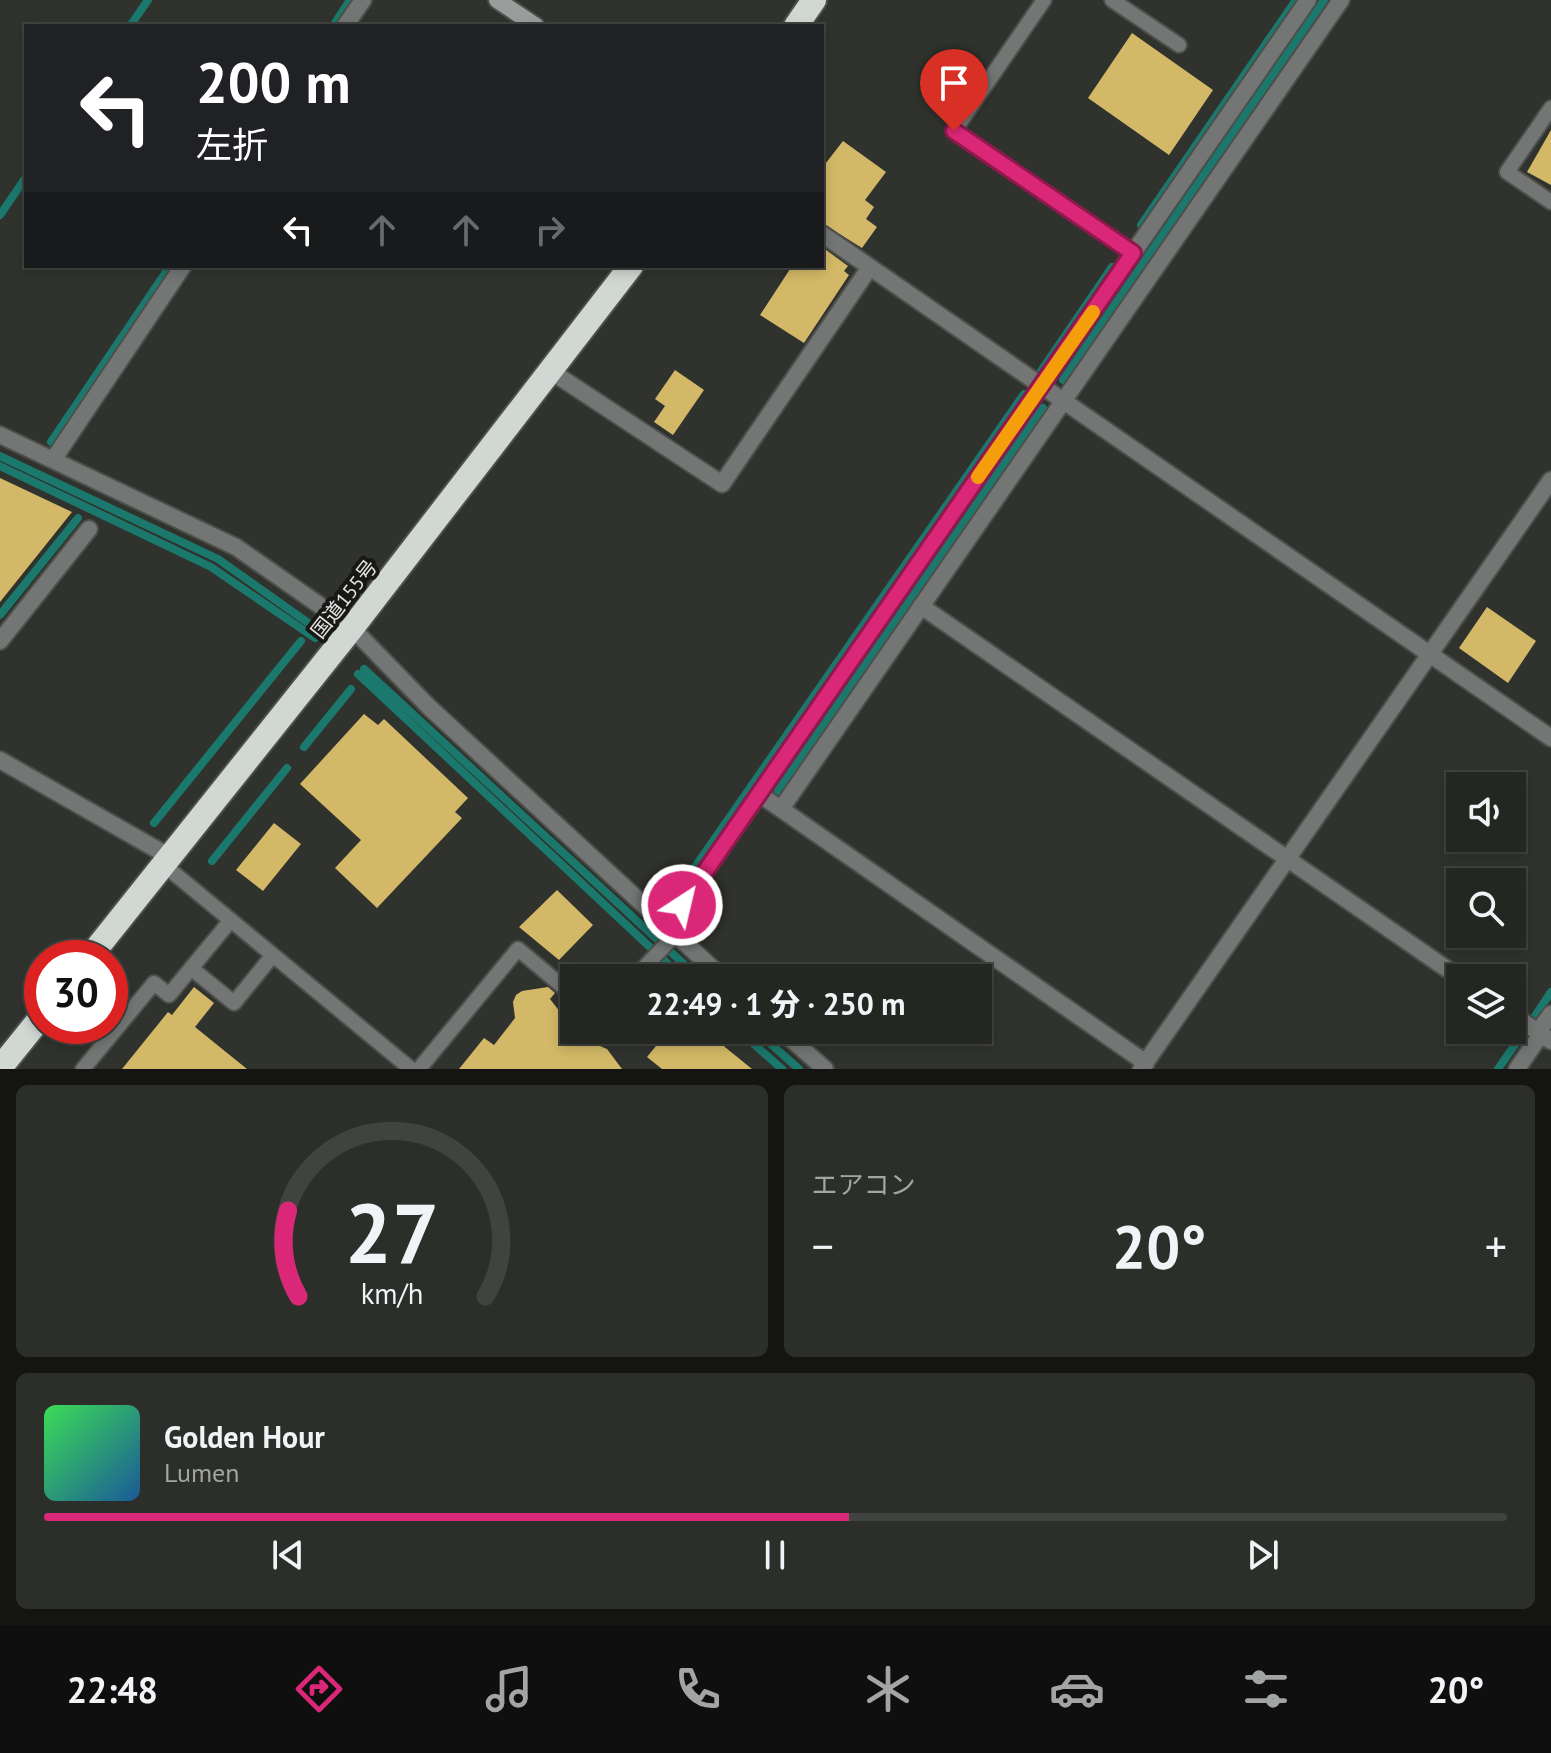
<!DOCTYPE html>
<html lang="ja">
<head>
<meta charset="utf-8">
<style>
  :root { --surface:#242622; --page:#2c2e2a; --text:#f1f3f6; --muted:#a3a5a5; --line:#414340; --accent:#db2777 }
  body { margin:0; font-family:"PT Sans","Noto Sans JP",sans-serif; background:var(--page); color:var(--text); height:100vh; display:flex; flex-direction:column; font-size:30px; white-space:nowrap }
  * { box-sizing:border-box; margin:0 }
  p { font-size:26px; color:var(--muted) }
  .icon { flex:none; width:44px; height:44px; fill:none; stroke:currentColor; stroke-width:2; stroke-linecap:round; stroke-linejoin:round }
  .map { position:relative; height:1069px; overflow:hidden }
  .drawer { display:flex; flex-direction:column; gap:16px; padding:16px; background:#141513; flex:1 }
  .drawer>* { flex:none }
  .hud { position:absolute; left:24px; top:24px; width:800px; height:244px; border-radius:0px; box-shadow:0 4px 12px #0003,0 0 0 2px var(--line); background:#202124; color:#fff; overflow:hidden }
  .controls { position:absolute; left:1446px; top:772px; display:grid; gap:16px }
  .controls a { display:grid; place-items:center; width:80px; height:80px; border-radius:0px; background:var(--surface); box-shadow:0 4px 12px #0003,0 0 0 2px var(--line); font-size:40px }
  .speed { position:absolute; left:24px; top:940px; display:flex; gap:16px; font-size:40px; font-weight:700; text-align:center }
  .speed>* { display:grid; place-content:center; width:104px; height:104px; border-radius:50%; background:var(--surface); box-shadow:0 4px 12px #0003,0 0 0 2px var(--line); line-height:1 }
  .speed .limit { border:12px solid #d22; background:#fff; color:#111 }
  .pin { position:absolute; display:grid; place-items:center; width:68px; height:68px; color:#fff; margin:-82px -34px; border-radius:50% 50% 50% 0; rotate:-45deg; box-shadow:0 0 8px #0007 }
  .pin .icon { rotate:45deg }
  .me { position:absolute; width:88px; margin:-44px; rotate:35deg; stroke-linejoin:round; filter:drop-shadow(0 0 6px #0008) }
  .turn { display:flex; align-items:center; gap:28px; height:168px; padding:0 40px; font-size:36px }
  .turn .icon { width:104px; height:104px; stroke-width:2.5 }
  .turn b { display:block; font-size:56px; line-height:68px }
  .lanes { display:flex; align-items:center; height:76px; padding:0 40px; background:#0003; justify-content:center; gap:40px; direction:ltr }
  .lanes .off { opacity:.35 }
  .big { font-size:60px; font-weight:800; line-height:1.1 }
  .drawer .widget { flex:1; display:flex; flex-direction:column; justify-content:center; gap:12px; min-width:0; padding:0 28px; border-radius:12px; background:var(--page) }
  .drawer .dial { align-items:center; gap:0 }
  .dial svg { height:208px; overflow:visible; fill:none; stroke:var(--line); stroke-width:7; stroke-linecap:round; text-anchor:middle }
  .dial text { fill:var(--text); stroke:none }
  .song { display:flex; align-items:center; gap:24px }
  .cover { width:96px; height:96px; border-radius:12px; background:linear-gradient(135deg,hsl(130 70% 55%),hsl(210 70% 35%)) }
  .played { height:8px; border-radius:4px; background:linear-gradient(90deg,var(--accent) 55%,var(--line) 55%) }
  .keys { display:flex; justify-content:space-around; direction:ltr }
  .heat { display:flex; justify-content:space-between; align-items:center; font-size:44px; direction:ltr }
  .drawer .tiles { flex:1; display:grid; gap:16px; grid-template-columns:1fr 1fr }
  .widget:last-child { grid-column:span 2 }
  .trip { position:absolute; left:560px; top:964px; width:432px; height:80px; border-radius:0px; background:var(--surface); box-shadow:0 4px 12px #0003,0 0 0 2px var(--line); font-weight:800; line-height:80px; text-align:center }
  .tabs { display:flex; height:128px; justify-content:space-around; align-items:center; background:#0e0f0e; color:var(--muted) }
  .tabs .icon { width:56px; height:56px }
  .tabs .on { color:var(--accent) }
  .tabs b { font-size:36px; color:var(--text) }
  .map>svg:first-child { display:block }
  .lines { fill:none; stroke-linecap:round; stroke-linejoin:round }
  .stream { stroke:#1b786c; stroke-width:8 }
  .building { fill:#d3b967 }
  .lane-casing { stroke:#4d4f4a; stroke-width:18 }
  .street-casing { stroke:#4d4f4a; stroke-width:20 }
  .secondary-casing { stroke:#4d4f4a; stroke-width:20 }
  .highway-casing { stroke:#4d4f4a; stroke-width:28 }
  .lane { stroke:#747675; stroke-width:14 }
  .street { stroke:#747675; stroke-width:16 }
  .secondary { stroke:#9a9d9b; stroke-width:16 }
  .highway { stroke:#d1d7d3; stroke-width:24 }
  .route-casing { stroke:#8e194d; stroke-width:20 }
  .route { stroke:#db2777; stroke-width:14 }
  .slow { stroke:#f59e0b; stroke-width:14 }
  .labels { text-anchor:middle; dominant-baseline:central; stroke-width:8; stroke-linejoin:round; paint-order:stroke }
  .street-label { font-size:20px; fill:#e5e6e3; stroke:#181917 }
</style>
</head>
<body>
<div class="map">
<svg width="1551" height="1069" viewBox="0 0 1551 1069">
  <rect width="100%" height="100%" fill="#30322d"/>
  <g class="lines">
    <!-- stream -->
    <path class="stream" d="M 130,26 L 148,0
      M 333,26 L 350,0
      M 0,215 L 26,177
      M 1141,225 L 1296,0
      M 1041,371 L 1112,267
      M 1063,380 L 1324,0
      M 51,442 L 170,266
      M 0,456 L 218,559 L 321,632
      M 0,466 L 211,567 L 315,638
      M 0,615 L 78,518
      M 364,669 L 699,978
      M 358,674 L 683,978
      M 304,747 L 351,689
      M 778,791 L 1043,408
      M 154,823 L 301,641
      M 212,861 L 287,768
      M 672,900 L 1024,394
      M 1535,1016 L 1551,992
      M 738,1030 L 782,1069
      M 755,1030 L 799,1069
      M 1498,1069 L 1523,1033"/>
  </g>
  <!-- building -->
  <path class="building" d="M 1132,33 L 1213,90 L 1169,155 L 1088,98 Z
    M 1551,130 L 1551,185 L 1527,172 Z
    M 843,141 L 886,172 L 865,200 L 874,207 L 866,219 L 877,227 L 862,248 L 822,223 L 822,168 Z
    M 822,247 L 848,266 L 844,271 L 849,275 L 804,343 L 760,315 L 792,266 L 822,266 Z
    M 675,370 L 704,390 L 673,435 L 654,422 L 665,406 L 655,399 Z
    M 0,478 L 72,512 L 0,602 Z
    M 1487,607 L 1536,641 L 1508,683 L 1459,648 Z
    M 364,714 L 378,725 L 384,719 L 468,798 L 455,812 L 462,818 L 377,908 L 335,868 L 361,840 L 300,784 Z
    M 274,823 L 301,844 L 263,891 L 236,870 Z
    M 557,890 L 593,925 L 559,960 L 519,927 Z
    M 194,987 L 214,1003 L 195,1027 L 247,1069 L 122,1069 L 168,1012 L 172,1015 Z
    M 548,987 L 555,993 L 550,999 L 574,1030 L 584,1030 L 593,1043 L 607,1049 L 622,1069 L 459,1069 L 484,1038 L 494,1045 L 515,1018 L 513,1002 L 516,995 L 522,991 Z
    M 669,1030 L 704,1030 L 752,1069 L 662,1069 L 647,1057 Z"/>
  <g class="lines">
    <defs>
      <path id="lane" d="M 1044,0 L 954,131 L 1133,253
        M 1112,0 L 1179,45
        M 1551,108 L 1507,172 L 1551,202
        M 164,865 L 411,1069
        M 191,968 L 234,1003 L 273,955
        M 634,978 L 675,935
        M 83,1069 L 154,983 L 169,995 L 231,920
        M 419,1069 L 518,949 L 574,996"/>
      <path id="street" d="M 345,26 L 363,0
        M 822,234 L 1551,738
        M 552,372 L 722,484 L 870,267
        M 0,435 L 236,547 L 352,628 L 429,707 L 723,978
        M 53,460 L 183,266
        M 921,606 L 1460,978
        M 0,641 L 89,529
        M 0,760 L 170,857
        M 781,809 L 759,794 L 1308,0
        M 666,927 L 759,794
        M 1512,1014 L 1538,1032
        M 1551,1014 L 1538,1032 L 1551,1041
        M 781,1030 L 825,1069
        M 1146,1063 L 781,809 L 1341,0
        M 1141,1069 L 1551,480
        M 1517,1069 L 1541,1034"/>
      <path id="secondary" d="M 497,0 L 536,26"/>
      <path id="highway" d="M 796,26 L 814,0
        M 89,958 L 352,628 L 631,266
        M 0,1068 L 42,1016"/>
    </defs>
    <!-- lane casing -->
    <use href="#lane" class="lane-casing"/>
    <!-- street casing -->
    <use href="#street" class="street-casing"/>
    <!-- secondary casing -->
    <use href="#secondary" class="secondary-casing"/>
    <!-- highway casing -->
    <use href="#highway" class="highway-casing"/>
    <!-- lane -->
    <use href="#lane" class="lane"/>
    <!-- street -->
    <use href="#street" class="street"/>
    <!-- secondary -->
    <use href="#secondary" class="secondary"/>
    <!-- highway -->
    <use href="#highway" class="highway"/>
  </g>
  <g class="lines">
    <defs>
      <path id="route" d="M 682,905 L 1133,253 L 954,131"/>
    </defs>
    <!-- route casing -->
    <use href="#route" class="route-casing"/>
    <!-- route -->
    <use href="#route" class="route"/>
    <!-- slow -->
    <path class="slow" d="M 978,477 L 1093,312"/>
  </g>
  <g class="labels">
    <!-- street labels -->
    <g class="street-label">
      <text transform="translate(344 599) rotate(-52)">国道155号</text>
    </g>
  </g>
</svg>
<div class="controls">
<a><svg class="icon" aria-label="sound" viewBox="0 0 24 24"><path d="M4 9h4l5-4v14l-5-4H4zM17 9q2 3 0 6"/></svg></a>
<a><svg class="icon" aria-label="search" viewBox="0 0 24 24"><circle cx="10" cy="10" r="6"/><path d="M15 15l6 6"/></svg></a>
<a><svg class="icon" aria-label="layers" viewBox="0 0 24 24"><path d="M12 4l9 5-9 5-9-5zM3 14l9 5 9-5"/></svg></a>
</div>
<div class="speed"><div class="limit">30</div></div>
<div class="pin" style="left:954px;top:131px;background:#d93025"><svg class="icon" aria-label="arrive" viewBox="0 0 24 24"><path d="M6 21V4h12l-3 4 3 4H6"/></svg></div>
<svg class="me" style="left:682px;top:905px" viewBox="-20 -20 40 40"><circle r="17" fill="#db2777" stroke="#fff" stroke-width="3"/><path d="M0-11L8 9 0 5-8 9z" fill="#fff"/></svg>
<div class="trip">22:49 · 1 分 · 250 m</div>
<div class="hud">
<div class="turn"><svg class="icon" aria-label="left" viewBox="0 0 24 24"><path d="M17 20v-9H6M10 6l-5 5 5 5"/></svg><div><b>200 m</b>左折</div></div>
<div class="lanes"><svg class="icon" aria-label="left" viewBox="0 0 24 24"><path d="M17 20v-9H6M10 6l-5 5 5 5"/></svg><svg class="icon off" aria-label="ahead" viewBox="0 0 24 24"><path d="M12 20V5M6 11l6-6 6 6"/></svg><svg class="icon off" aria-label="ahead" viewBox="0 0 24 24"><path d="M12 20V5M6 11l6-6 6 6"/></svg><svg class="icon off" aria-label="right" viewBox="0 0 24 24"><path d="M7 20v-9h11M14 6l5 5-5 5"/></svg></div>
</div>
</div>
<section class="drawer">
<div class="tiles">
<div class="widget dial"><svg viewBox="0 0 100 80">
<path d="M14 69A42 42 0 1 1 86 69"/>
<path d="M14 69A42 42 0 0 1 10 36" stroke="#db2777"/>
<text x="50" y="56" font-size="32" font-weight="700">27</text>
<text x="50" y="72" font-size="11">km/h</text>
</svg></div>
<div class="widget"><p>エアコン</p>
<div class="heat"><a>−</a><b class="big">20°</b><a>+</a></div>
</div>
<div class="widget">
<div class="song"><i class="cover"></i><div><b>Golden Hour</b><p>Lumen</p></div></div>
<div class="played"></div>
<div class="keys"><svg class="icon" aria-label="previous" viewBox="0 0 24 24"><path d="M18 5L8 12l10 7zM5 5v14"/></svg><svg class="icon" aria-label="pause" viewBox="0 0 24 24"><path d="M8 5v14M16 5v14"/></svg><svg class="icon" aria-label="next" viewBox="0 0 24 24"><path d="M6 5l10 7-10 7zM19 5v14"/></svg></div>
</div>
</div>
</section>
<nav class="tabs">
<b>22:48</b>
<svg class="icon on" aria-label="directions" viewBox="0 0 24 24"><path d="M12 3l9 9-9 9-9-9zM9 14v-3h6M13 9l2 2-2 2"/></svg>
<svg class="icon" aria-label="music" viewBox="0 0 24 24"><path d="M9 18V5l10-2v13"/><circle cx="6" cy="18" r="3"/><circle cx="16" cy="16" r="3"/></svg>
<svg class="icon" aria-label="phone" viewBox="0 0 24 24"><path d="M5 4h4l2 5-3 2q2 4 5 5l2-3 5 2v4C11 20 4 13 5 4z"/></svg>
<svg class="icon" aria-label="climate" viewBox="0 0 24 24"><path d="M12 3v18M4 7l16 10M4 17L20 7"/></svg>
<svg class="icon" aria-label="car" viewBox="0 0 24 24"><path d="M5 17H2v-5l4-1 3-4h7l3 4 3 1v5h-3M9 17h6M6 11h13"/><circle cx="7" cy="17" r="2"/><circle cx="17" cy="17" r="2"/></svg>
<svg class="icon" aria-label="filters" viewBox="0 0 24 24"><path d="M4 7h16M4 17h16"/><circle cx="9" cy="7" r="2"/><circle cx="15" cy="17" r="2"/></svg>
<b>20°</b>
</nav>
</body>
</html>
